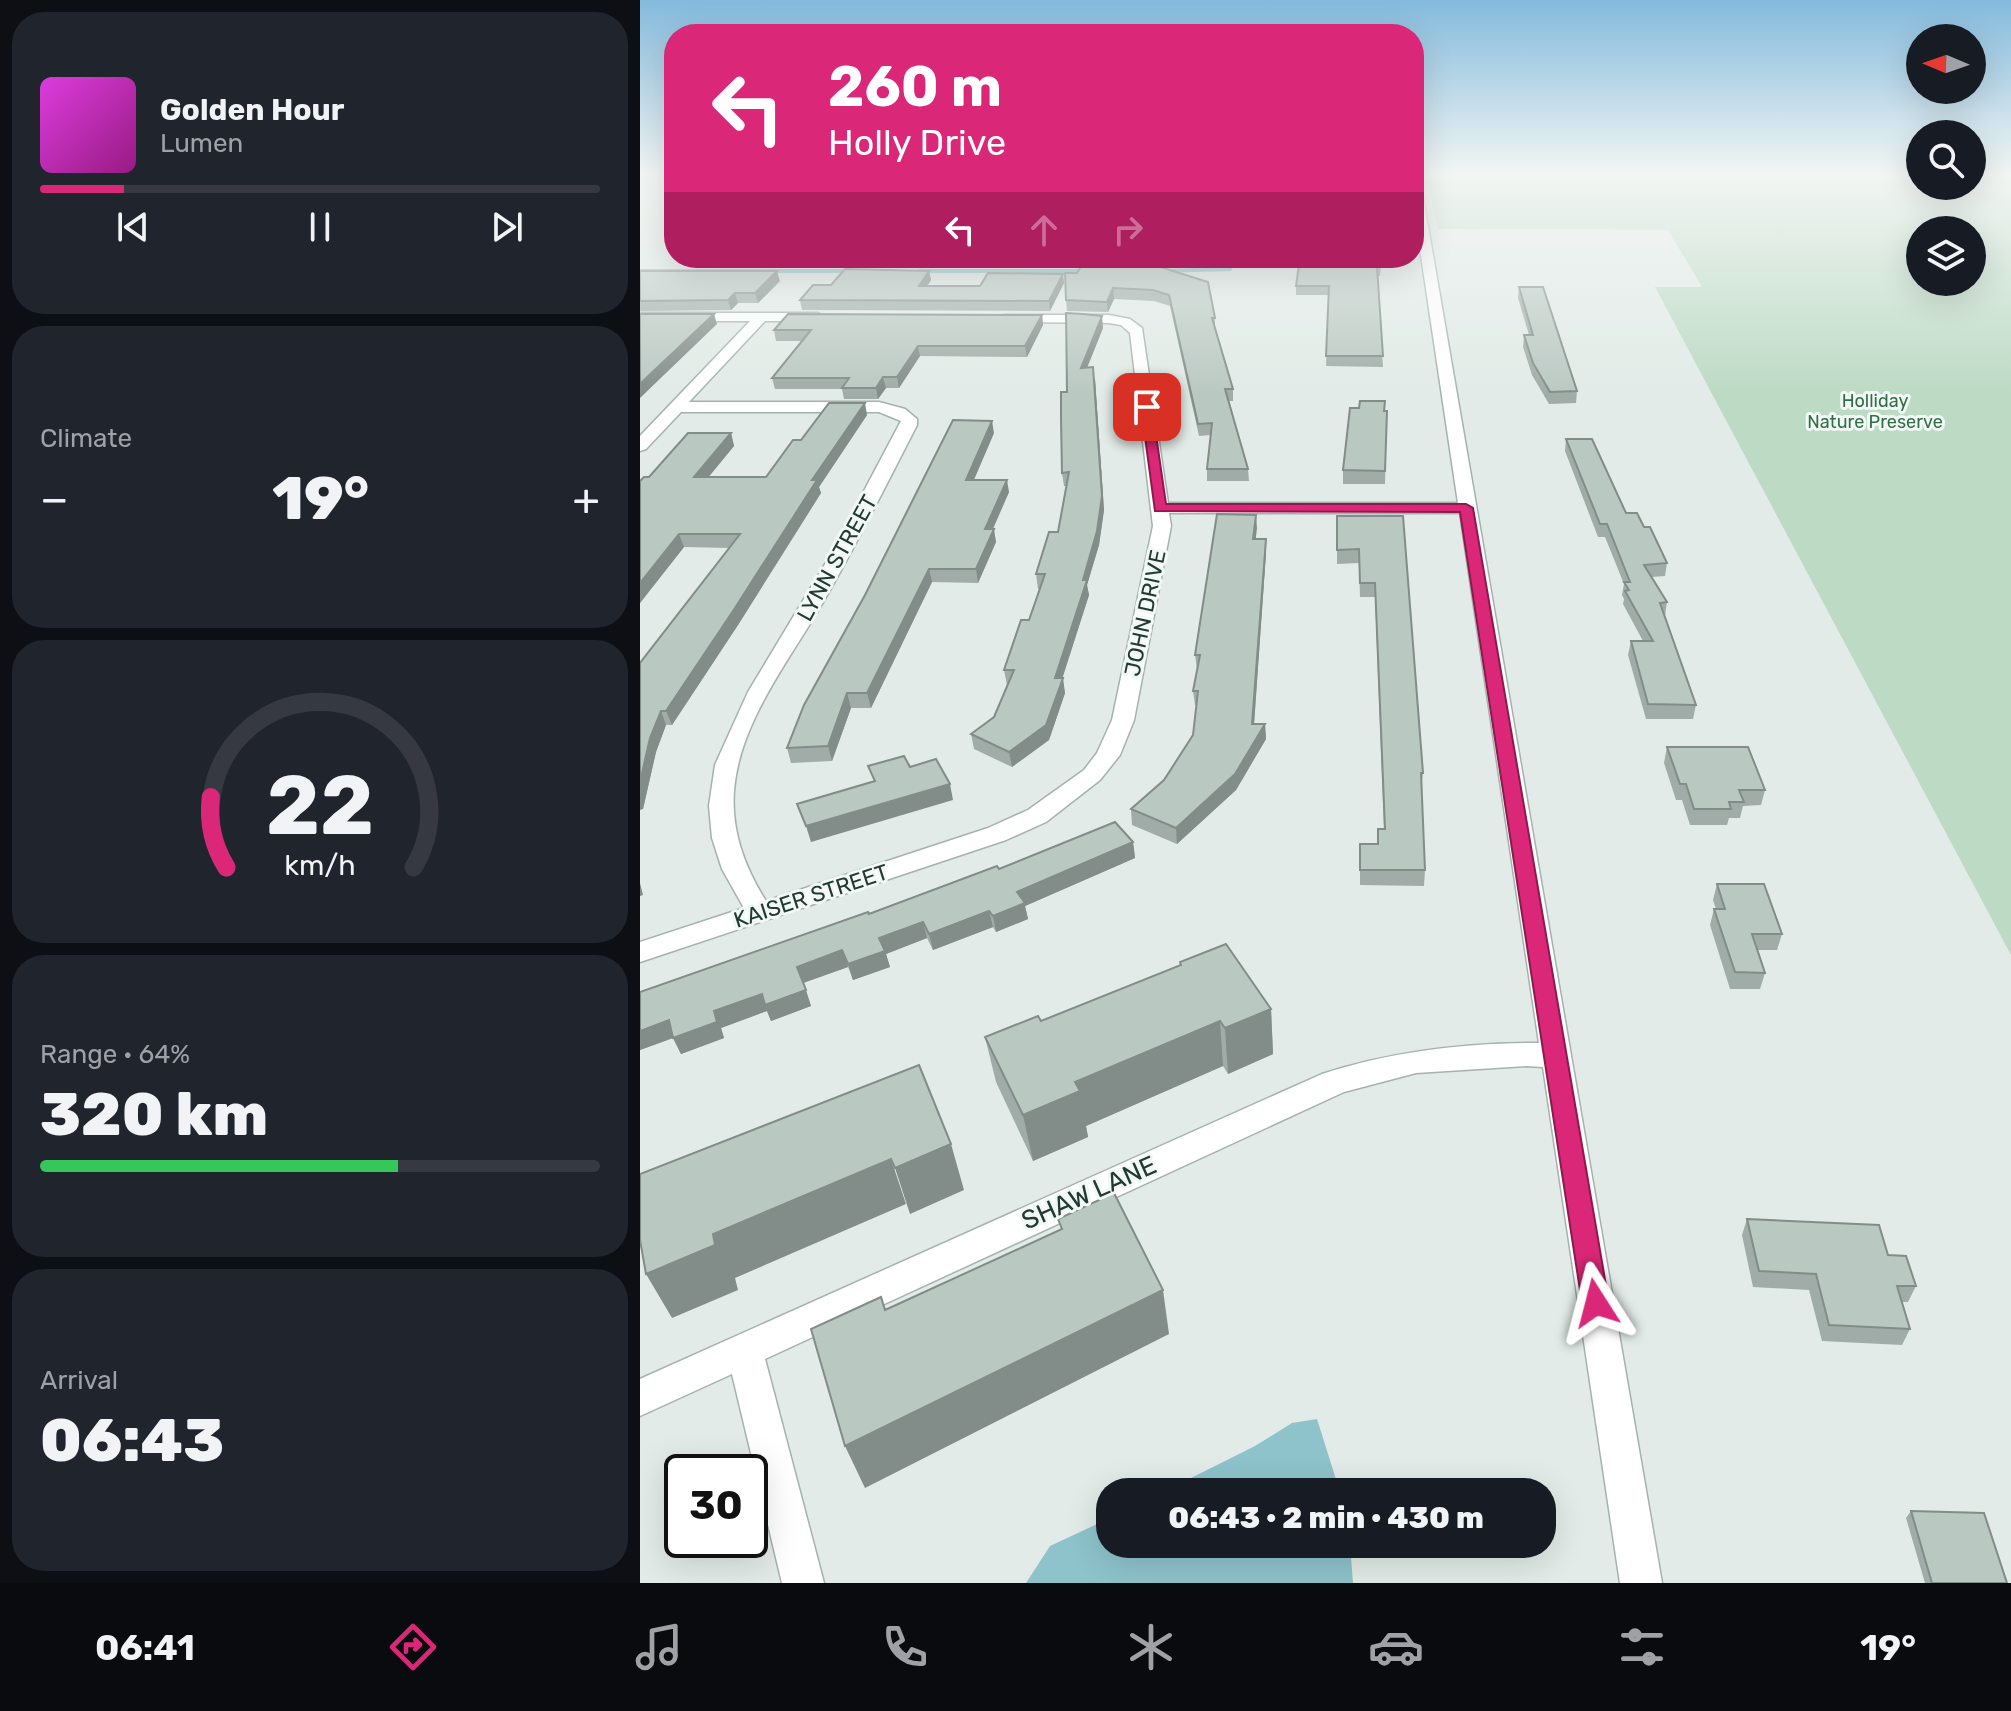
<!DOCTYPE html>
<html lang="en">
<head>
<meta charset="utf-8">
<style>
  :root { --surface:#171b24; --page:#20242c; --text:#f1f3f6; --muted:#9ea1a6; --line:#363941; --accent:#db2777 }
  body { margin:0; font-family:Rubik,sans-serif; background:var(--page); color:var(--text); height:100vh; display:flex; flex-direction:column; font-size:30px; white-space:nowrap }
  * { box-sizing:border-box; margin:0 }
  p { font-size:26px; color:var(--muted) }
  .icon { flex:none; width:44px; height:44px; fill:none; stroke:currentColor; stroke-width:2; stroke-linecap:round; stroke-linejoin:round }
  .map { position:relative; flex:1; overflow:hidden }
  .side { display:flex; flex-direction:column; gap:12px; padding:12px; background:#0d0f14; width:640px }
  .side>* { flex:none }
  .top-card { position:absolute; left:24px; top:24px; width:760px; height:244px; border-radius:32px; box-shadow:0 8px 32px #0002; background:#db2777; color:#fff; overflow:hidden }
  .needle { width:52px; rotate:272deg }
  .fabs { position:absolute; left:1266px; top:24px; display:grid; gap:16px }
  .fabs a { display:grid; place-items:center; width:80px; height:80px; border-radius:50%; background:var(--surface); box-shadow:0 8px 32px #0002; font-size:40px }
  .speed { position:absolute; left:24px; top:1454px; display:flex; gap:16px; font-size:40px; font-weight:700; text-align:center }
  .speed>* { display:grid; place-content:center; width:104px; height:104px; border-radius:50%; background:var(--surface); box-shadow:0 8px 32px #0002; line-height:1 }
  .speed .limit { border:4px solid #111; border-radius:12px; background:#fff; color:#111 }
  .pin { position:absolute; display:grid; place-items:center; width:68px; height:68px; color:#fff; margin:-34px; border-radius:16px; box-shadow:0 4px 12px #0006 }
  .me { position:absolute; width:88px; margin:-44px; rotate:351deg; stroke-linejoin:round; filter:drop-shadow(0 0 6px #0008) }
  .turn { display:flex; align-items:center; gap:28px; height:168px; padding:0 32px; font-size:36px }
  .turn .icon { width:104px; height:104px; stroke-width:2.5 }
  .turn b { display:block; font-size:56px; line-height:68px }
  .lanes { display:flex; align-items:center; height:76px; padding:0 32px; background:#0003; justify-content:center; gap:40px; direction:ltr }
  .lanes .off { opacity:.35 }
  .big { font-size:60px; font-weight:800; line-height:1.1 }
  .side .widget { flex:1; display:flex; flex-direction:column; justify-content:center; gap:12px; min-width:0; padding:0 28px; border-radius:32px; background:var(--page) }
  .side .dial { align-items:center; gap:0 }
  .dial svg { height:208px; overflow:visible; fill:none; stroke:var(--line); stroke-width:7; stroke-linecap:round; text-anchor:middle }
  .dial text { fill:var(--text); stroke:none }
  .song { display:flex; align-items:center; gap:24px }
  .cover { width:96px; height:96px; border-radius:12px; background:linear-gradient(135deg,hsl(300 70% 55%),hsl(310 70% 35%)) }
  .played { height:8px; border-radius:4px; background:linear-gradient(90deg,var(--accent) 15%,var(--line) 15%) }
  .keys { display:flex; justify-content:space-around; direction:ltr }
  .heat { display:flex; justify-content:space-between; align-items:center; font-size:44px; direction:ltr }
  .charge { height:12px; border-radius:6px; background:linear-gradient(90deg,#34c759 64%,var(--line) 0) }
  .trip { position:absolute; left:456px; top:1478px; width:460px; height:80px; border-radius:32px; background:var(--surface); box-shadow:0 8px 32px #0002; font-weight:800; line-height:80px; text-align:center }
  .tab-bar { display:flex; height:128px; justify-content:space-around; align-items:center; background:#090b0e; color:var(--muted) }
  .tab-bar .icon { width:56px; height:56px }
  .tab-bar .current { color:var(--accent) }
  .tab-bar b { font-size:36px; color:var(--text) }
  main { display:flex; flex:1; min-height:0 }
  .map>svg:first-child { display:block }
  .green { fill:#bcdac4; fill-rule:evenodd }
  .water { fill:#8ec3cb }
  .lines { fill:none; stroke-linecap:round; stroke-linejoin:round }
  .stream { stroke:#8ec3cb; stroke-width:4 }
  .street-casing { stroke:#a5b2ae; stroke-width:3 }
  .street { fill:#fff; fill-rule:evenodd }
  .wall { fill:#a0aca7 }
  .shaded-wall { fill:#828c88 }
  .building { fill:#bac8c2; stroke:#828c88; stroke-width:2 }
  .route { fill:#db2777; stroke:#8e194d; stroke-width:2 }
  .labels { text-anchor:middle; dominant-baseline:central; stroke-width:6; stroke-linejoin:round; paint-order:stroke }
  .far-park-label { font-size:18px; fill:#316e47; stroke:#f2f8f5 }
  .street-label { font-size:22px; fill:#233a34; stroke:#f2f8f5 }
  .near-street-label { font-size:26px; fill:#233a34; stroke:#f2f8f5 }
</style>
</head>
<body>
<main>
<section class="side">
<div class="widget">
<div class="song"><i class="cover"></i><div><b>Golden Hour</b><p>Lumen</p></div></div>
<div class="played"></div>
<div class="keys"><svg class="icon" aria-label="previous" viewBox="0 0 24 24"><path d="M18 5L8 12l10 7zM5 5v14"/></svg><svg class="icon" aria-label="pause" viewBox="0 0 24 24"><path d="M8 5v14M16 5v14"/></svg><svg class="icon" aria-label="next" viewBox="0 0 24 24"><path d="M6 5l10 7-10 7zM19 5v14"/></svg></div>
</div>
<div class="widget"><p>Climate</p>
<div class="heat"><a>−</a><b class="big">19°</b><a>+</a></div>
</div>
<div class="widget dial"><svg viewBox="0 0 100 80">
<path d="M14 69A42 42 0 1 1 86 69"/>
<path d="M14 69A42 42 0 0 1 8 42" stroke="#db2777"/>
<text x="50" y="56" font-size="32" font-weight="700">22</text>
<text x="50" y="72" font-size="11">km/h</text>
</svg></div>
<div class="widget"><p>Range · 64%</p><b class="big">320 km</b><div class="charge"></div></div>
<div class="widget"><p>Arrival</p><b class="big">06:43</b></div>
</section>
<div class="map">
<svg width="1371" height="1583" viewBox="0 0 1371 1583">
  <rect width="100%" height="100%" fill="#e2ebe7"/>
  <!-- green -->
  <path class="green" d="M 786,174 L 1280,174 L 1280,186 L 1332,186 L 1332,174 L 1371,174 L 1371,955 L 1015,287 L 1062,287 L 1028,230 L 798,229 ZM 1280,230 L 1332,230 L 1332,282 L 1280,282 Z"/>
  <!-- water -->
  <path class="water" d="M 677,1419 L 700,1492 L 523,1492 L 615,1446 L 652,1423 Z
    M 470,1518 L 470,1544 L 710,1544 L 713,1583 L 386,1583 L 410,1546 Z"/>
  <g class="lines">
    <!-- stream -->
    <path class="stream" d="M 0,271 L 213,271
      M 279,271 L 449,271
      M 519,271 L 590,269 L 587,258"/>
    <defs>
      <path id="street" d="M 774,174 L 779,174 L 1022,1583 L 980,1583 L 903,1067 L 886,1066 L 776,1073 L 704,1092 L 125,1359 L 184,1583 L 142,1583 L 92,1374 L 0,1416 L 0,1379 L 682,1074 C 754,1051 824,1043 899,1043 L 820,513 L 529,513 L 531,526 L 494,720 L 480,755 L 460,780 L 406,822 L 366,840 L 0,962 L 0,942 L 104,908 L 82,869 L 72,838 L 69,806 L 75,765 L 108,692 L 188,559 L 261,421 L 239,412 L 41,412 L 6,449 L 0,451 L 0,436 L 110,321 L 0,321 L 0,313 L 178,313 L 185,317 L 178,321 L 125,321 L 49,402 L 239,402 L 265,409 L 277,419 L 277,425 C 246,485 216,546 182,604 C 149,661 99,723 94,791 C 91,831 105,868 126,901 L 348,828 L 388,810 L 444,770 L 457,753 L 472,720 L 513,526 L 490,333 L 481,325 L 469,323 L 370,322 L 363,318 L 365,315 L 469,315 L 490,319 L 502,328 L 528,503 L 818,503 L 774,209 Z"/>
    </defs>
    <!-- street casing -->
    <use href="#street" class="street-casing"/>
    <!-- street -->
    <use href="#street" class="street"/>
  </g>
  <!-- wall -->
  <path class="wall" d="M 492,258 L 575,318 L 575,329 L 593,389 L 593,401 L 588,401 L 608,469 L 609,481 L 567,481 L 567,469 L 571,435 L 559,436 L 530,306 L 514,301 L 474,299 L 468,312 L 427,311 L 426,300 L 437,273 Z
    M 660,258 L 741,267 L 740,276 L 737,276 L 743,367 L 686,366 L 689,295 L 656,295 L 656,286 Z
    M 0,271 L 140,281 L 118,303 L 98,303 L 91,310 L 0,311 Z
    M 289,271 L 291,280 L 287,286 L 340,286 L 424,283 L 410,311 L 162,310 L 160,300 L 191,285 Z
    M 879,287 L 937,391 L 936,403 L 909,404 L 892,375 L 883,347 L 884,335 L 889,335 L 878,298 Z
    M 402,315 L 403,325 L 387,357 L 280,356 L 259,388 L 246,388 L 238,399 L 204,399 L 202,389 L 135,389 L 132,378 L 162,341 L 136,341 L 134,330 Z
    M 463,328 L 447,368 L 455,379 L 464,510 L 459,545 L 447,585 L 449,595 L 422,678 L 425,693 L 409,740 L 372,767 L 334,749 L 331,734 L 354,717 L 367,685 L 364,670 L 389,620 L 400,589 L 398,589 L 396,574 L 418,532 L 426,486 L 424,486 L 422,473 L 427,392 Z
    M 747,411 L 745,484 L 703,484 L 703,470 Z
    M 227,415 L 179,487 L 181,493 L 98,625 L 32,725 L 26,725 L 16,752 L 3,809 L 0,663 L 89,548 L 44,547 L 0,603 L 0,481 L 91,433 L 94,446 L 68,477 L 126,477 L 161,440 Z
    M 354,433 L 334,480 L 369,492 L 353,529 L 356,542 L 338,583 L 292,582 L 231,708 L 211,708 L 192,761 L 151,763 L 147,748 Z
    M 926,439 L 986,513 L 1004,527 L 1027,563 L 1025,576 L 1012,577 L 1027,602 L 1025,616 L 1056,705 L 1053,719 L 1006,719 L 988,655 L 991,641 L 1003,641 L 983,604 L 984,599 L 982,595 L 984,584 L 965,537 L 958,537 L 925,451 Z
    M 616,515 L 616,539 L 626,553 L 614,724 L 625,724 L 626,739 L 596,790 L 537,844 L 492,825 L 491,809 L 524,780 L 553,735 L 557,706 L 555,705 L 553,691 L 557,669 L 555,655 Z
    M 697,516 L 763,516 L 783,773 L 781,789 L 785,870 L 784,886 L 720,885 L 720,844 L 737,844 L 738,829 L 744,829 L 735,597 L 720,597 L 719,563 L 697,564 Z
    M 1027,747 L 1125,790 L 1121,805 L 1103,806 L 1100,818 L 1089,818 L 1087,825 L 1050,825 L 1042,800 L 1036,800 L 1024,763 Z
    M 493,842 L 495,858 L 385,906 L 388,919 L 356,932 L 353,927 L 293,950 L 287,938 L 246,954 L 250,967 L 213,980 L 208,967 L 163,983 L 171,1006 L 131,1021 L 127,1011 L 81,1028 L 84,1038 L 41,1054 L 33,1038 L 0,1050 L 0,992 L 359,869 Z
    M 1077,884 L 1142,934 L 1137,950 L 1118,950 L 1125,973 L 1120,989 L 1090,989 L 1070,925 L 1074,909 L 1076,909 L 1073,900 Z
    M 540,962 L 631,1009 L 633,1054 L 588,1074 L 583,1066 L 446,1126 L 448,1137 L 393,1161 L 356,1082 L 345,1037 L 401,1021 L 540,966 Z
    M 1107,1219 L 1248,1255 L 1276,1286 L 1268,1302 L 1262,1302 L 1270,1329 L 1262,1345 L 1182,1341 L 1169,1290 L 1113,1287 L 1102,1235 Z
    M 1271,1511 L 1367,1583 L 1285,1583 L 1266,1518 Z"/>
  <!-- shaded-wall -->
  <path class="shaded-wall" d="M 137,271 L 140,281 L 118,303 L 115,293 Z
    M 289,271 L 291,280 L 281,296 L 279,286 Z
    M 423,274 L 424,283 L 410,311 L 409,301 Z
    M 473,288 L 474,299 L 468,312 L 467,302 Z
    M 95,293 L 98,303 L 91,310 L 88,300 Z
    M 74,314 L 77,324 L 0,398 L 0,384 Z
    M 402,315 L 403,325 L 387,357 L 385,346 Z
    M 462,316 L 463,328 L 442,380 L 441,368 Z
    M 278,346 L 280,356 L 259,388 L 257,377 Z
    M 243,377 L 246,388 L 238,399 L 236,388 Z
    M 455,379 L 464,510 L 459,545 L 447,585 L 449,595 L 418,692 L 423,678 L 425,693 L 409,740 L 372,767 L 369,752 L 415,678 L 443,580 Z
    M 225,403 L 227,415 L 179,487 L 181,493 L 98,625 L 32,725 L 26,711 L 172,480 Z
    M 352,421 L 354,433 L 328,493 L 326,480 Z
    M 91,433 L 94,446 L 58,490 L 54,477 Z
    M 367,480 L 369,492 L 347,542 L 345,529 Z
    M 616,515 L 617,528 L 614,553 L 613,539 Z
    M 354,529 L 356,542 L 338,583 L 336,569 Z
    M 39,534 L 44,547 L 0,603 L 0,583 Z
    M 626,539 L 626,553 L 613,739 L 612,724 Z
    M 289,569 L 292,582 L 231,708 L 227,693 Z
    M 207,693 L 211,708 L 192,761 L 188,746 Z
    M 21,711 L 26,725 L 16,752 L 3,809 L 0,810 L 0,782 L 10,738 Z
    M 625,724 L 626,739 L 596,790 L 537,844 L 536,828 Z
    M 310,784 L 313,800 L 171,842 L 166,826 Z
    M 493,842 L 495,858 L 385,906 L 388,919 L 356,932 L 353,916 L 377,892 Z
    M 0,883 L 3,895 L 0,896 Z
    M 349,911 L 353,927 L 293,950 L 289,934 Z
    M 283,922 L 287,938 L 246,954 L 250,967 L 213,980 L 208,964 L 239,938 Z
    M 202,950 L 208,967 L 163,983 L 157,967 Z
    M 166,990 L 171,1006 L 131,1021 L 127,1011 L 81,1028 L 84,1038 L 41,1054 L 33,1038 L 0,1050 L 0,1031 L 29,1020 L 74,1011 L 122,994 Z
    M 631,1009 L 633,1054 L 588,1074 L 585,1028 Z
    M 580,1021 L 583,1066 L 446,1126 L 448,1137 L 393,1161 L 383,1115 L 435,1082 Z
    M 311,1144 L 324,1190 L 270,1214 L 255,1168 Z
    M 251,1159 L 266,1204 L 95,1278 L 98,1290 L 32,1318 L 6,1274 L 73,1234 Z
    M 523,1290 L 529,1334 L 225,1488 L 205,1446 Z"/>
  <!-- building -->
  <path class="building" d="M 446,258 L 492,258 L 568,282 L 575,318 L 572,318 L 593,389 L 585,389 L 608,469 L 567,469 L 572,423 L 558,424 L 529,295 L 513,290 L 473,288 L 467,302 L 426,300 L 425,273 L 437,273 Z
    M 660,258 L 740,258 L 741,267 L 737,267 L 743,356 L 686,356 L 689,286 L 656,286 Z
    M 205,269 L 289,271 L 279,286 L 340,286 L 348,273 L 423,274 L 409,301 L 160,300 L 173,285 L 191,285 Z
    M 0,271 L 137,271 L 115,293 L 95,293 L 88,300 L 0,301 Z
    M 879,287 L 903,287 L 937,391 L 910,392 L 893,363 L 884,335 L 893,335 Z
    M 426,313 L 443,314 L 462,316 L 441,368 L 453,367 L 462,496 L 457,531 L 443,580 L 447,580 L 415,678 L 423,678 L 406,725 L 369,752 L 331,734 L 354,717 L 374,670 L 364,670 L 381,620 L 389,620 L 405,574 L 396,574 L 409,532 L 418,532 L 429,472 L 422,473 L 421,419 L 421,392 L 427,392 Z
    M 0,314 L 74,314 L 0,384 Z
    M 148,314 L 402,315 L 385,346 L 278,346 L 257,377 L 243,377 L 236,388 L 202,388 L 209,378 L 132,378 L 171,330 L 134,330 Z
    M 720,401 L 745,401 L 744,411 L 747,411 L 745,471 L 703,470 L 710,408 L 719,408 Z
    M 189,403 L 225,403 L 172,480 L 177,480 L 93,611 L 26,711 L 21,711 L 10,738 L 0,782 L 0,663 L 100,534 L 39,534 L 0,583 L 0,481 L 4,477 L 9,477 L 48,433 L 91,433 L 54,477 L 126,477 L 153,440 L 161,440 Z
    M 313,420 L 352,421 L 326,480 L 367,480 L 345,529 L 354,529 L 336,569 L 289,569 L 227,693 L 207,693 L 188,746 L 147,748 L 164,705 L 225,595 Z
    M 926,439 L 952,439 L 986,513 L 997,513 L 1004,527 L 1010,527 L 1027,563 L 1004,565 L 1027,602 L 1020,603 L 1056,705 L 1008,704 L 991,641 L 1013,641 L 985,591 L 989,590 L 984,582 L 990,582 L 967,524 L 960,524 Z
    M 577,514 L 616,515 L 613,539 L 626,539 L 612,724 L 625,724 L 595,774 L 536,828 L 491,809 L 524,780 L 553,735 L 558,691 L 553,691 L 560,655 L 555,655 Z
    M 697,516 L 763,516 L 783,773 L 781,773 L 785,870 L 720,870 L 720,844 L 738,844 L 738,829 L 745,829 L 735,583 L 720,583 L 719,549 L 697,550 Z
    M 1027,747 L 1108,747 L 1125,790 L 1099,790 L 1104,802 L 1089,802 L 1091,809 L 1054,809 L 1046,784 L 1040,784 Z
    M 264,756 L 270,767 L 296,759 L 310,784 L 166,826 L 157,804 L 235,781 L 228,766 Z
    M 475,822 L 493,842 L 377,892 L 385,903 L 353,916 L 349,911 L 289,934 L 283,922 L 239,938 L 245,951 L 208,964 L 202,950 L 157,967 L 166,990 L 125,1005 L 122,994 L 74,1011 L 77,1022 L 33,1038 L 29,1020 L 0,1031 L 0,992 L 228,912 L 229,914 L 357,866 L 359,869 Z
    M 1077,884 L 1124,884 L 1142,934 L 1112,934 L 1125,973 L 1095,972 L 1074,909 L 1085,909 Z
    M 586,944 L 631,1009 L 585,1028 L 580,1021 L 435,1082 L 440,1091 L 383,1115 L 345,1037 L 398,1016 L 401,1021 L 541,965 L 540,962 Z
    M 279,1065 L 311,1144 L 255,1168 L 251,1159 L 73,1234 L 75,1245 L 6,1274 L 0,1240 L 0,1174 Z
    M 474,1193 L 523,1290 L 205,1446 L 171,1329 L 241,1297 L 245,1310 L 422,1229 L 418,1219 Z
    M 1107,1219 L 1239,1225 L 1248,1255 L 1266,1256 L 1276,1286 L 1257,1286 L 1270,1329 L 1189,1325 L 1176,1274 L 1119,1271 Z
    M 1271,1511 L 1344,1513 L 1367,1583 L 1292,1583 Z"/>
  <!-- sky -->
  <linearGradient id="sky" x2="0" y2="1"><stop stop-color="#84badc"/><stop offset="0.44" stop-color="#f2f6f4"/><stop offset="1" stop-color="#f2f6f4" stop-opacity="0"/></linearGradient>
  <rect width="1371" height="396" fill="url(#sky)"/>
  <!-- route -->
  <path class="route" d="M 507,403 L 512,407 L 526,504 L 826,504 L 833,508 L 969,1303 L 965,1312 L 956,1316 L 946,1312 L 942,1303 L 820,512 L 515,511 L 501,407 Z"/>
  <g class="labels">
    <!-- far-park labels -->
    <g class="far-park-label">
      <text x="1235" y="401">Holliday<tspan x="1235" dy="21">Nature Preserve</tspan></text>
    </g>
    <!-- street labels -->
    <g class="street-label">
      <text transform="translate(197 558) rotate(-61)">LYNN STREET</text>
      <text transform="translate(505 613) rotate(-78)">JOHN DRIVE</text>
      <text transform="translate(171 896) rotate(-18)">KAISER STREET</text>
    </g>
    <!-- near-street labels -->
    <g class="near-street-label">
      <text transform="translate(449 1193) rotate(-24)">SHAW LANE</text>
    </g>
  </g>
</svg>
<div class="fabs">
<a><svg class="needle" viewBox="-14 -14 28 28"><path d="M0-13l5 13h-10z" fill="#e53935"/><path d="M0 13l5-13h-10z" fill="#9ea1a6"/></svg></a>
<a><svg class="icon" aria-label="search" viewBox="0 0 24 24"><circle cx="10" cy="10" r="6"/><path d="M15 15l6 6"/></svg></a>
<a><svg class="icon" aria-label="layers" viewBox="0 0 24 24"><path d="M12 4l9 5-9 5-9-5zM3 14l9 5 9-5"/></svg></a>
</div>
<div class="speed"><div class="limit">30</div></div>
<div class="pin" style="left:507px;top:407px;background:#d93025"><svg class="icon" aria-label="arrive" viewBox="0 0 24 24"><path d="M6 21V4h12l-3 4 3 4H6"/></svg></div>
<svg class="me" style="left:956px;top:1303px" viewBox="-20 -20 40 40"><path d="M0-17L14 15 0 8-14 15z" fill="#db2777" stroke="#fff" stroke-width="4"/></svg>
<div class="trip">06:43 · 2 min · 430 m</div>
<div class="top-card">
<div class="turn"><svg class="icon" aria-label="left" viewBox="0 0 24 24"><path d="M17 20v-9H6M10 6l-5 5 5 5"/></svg><div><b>260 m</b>Holly Drive</div></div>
<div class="lanes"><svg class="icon" aria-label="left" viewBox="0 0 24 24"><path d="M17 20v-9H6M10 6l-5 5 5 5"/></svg><svg class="icon off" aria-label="ahead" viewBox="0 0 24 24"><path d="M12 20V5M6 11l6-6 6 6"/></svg><svg class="icon off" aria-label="right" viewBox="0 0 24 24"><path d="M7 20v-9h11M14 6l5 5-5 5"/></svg></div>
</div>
</div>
</main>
<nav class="tab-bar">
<b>06:41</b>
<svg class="icon current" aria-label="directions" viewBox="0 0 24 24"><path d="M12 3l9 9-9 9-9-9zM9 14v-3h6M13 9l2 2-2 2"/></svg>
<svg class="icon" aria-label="music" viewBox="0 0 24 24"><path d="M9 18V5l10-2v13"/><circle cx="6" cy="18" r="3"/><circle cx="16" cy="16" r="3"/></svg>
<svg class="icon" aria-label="phone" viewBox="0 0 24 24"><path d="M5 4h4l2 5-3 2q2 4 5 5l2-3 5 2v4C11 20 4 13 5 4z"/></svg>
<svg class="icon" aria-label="climate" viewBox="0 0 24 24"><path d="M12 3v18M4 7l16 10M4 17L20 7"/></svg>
<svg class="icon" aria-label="car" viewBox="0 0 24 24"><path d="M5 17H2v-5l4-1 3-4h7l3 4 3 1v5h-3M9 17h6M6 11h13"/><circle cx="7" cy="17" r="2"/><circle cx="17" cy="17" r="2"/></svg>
<svg class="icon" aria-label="filters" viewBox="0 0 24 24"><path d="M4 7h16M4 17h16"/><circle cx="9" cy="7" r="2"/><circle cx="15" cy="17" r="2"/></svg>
<b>19°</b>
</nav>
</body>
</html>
